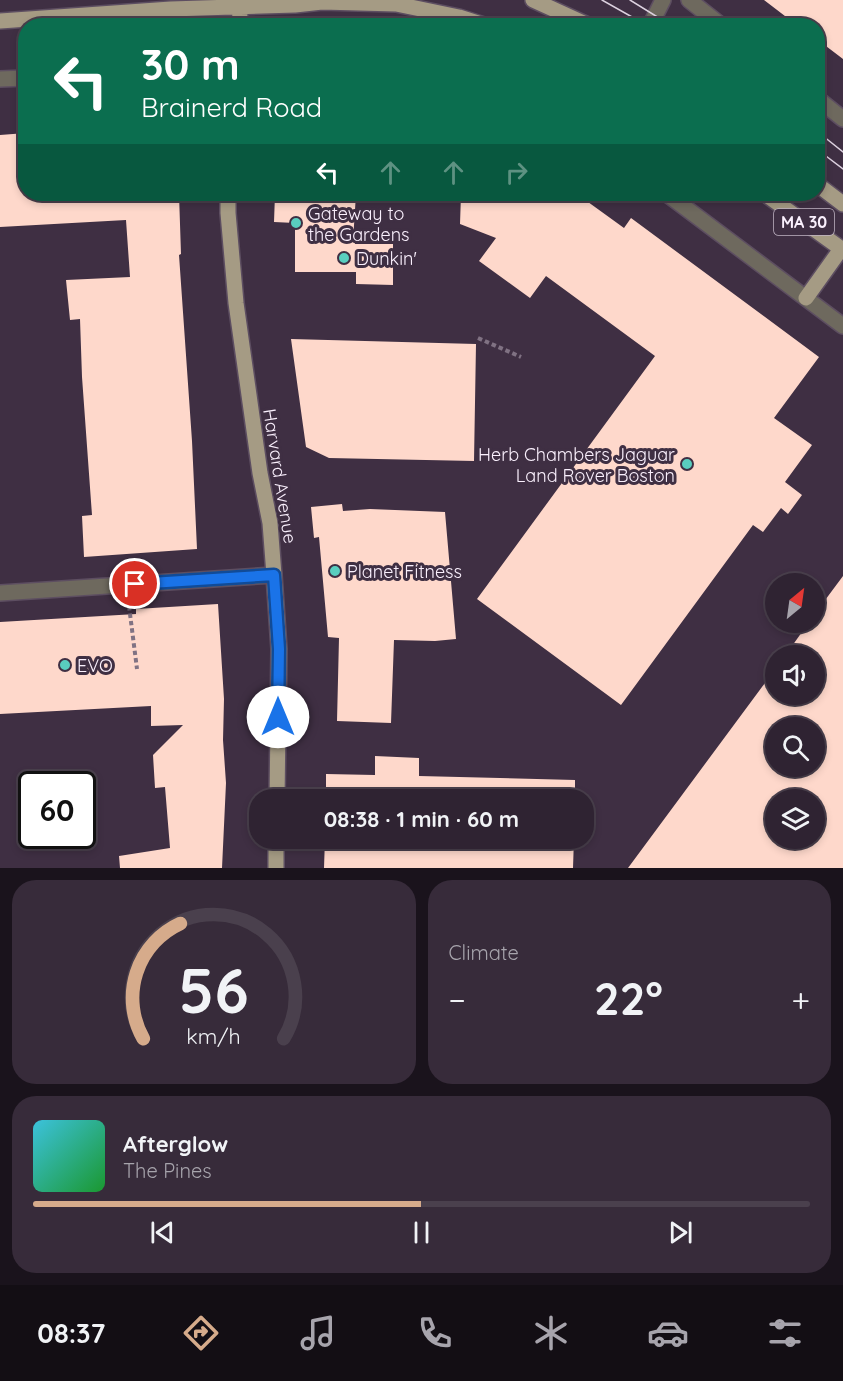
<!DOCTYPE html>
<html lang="en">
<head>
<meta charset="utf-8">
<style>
  :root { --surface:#2f2332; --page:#372b3a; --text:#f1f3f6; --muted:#a7a4ac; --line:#4a404d; --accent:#d6ab8b }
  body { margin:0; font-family:Quicksand,sans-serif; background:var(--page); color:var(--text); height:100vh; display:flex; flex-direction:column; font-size:22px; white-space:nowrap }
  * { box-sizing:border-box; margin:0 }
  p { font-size:20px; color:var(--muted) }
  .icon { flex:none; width:33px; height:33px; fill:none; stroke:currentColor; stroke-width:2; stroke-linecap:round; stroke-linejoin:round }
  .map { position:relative; height:868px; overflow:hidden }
  .drawer { display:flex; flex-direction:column; gap:12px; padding:12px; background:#1a131c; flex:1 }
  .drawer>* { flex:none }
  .banner { position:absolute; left:18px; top:18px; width:807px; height:183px; border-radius:24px; box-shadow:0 3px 9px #0003,0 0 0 2px var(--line); background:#0b6e4f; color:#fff; overflow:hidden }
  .needle { width:39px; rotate:29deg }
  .buttons { position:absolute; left:765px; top:573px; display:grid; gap:12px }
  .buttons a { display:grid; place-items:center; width:60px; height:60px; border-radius:50%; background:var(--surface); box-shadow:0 3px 9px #0003,0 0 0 2px var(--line); font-size:30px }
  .speed { position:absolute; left:18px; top:771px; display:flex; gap:12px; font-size:30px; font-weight:700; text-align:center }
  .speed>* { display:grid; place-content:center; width:78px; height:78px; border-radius:50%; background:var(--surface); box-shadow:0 3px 9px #0003,0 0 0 2px var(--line); line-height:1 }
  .speed .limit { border:3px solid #111; border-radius:9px; background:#fff; color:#111 }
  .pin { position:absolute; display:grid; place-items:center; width:51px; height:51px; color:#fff; margin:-26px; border:3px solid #fff; border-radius:50%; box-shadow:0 2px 6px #0007 }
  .me { position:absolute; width:66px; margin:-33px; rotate:0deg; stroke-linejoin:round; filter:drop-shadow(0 0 4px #0008) }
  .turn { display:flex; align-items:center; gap:21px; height:126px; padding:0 24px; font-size:27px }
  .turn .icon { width:78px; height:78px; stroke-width:2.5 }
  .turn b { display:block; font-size:42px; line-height:51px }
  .lanes { display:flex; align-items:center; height:57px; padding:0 24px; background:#0003; justify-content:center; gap:30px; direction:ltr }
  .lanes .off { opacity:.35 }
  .big { font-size:45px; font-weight:700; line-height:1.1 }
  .drawer .card { flex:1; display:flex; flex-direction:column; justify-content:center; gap:9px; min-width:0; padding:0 21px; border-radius:24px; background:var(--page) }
  .drawer .dial { align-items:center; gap:0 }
  .dial svg { height:156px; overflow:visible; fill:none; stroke:var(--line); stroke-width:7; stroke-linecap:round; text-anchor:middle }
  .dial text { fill:var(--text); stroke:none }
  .song { display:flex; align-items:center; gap:18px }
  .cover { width:72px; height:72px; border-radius:9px; background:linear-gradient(135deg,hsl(190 70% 55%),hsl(130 70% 35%)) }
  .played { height:6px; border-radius:3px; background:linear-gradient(90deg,var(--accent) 50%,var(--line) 50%) }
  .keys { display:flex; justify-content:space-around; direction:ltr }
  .heat { display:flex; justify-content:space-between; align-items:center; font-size:33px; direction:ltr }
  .drawer .tiles { flex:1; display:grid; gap:12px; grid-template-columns:1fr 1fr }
  .card:last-child { grid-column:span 2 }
  .trip { position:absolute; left:249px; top:789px; width:345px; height:60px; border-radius:24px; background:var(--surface); box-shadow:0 3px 9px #0003,0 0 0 2px var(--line); font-weight:700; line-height:60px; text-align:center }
  .dock { display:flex; height:96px; justify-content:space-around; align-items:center; background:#130e14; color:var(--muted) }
  .dock .icon { width:42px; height:42px }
  .dock .on { color:var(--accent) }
  .dock b { font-size:27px; color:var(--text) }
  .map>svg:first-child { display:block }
  .building { fill:#fed8cb; fill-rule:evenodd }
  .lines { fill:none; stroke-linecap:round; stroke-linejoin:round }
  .minor-casing { stroke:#5d4e61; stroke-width:18 }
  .tertiary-casing { stroke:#5d4e61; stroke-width:18 }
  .primary-casing { stroke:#5d4e61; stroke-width:18 }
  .path { stroke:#807283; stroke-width:4; stroke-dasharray:4.5 3; stroke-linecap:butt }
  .minor { stroke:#6e695e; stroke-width:15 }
  .tertiary { stroke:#6e695e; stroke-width:15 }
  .primary { stroke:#a59b84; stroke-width:15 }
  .tram { stroke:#ddd2e0; stroke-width:1.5 }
  .route-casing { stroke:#114b97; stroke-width:15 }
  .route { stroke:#1a73e8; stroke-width:10 }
  .poi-dot { fill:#59cebf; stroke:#3f2f43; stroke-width:2 }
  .labels { text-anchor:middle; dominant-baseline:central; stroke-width:6; stroke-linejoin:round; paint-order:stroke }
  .shield { fill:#3f2f43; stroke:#c2b6c5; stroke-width:1.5 }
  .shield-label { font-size:16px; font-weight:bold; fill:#faf0fd }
  .poi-label { font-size:18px; fill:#faf0fd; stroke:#3f2f43; text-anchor:start }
  .street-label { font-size:18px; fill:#faf0fd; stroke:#3f2f43 }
</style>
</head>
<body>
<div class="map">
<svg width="843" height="868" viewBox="0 0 843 868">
  <rect width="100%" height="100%" fill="#3f2f43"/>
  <!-- building -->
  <path class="building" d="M 764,0 L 843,0 L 843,59 L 818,40 L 818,26 L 798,26 Z
    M 26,133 L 26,194 L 179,194 L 181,254 L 179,255 L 192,441 L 197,549 L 84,557 L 82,516 L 92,515 L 82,377 L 80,319 L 70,320 L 66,280 L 130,277 L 126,220 L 0,227 L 0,135 Z
    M 275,194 L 356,194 L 353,241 L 355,241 L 355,244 L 393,244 L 393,285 L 356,284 L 356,272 L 295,272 L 295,223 L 274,222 Z
    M 461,194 L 577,194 L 624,228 L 631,218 L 819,357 L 774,418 L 812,445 L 785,482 L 802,495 L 788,514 L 781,508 L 763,532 L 753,525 L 621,705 L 477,599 L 655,356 L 546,276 L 530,298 L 479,261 L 496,238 L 460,224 Z
    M 291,339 L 476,344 L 474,461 L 329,458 L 306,447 Z
    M 342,504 L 343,511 L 370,509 L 445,512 L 456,639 L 435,641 L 394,640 L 391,723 L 337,721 L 339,638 L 328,637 L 319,537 L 314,538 L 311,507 Z
    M 843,576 L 843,868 L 628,868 L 776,668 L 776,694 L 814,694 L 814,656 L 785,656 L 809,622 L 814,622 L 814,615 ZM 776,728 L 814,728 L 814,766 L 776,766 ZM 776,800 L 814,800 L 814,838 L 776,838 Z
    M 218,604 L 224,699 L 223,740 L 226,783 L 222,868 L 120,868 L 119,856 L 170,848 L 165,787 L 155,788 L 153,755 L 183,725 L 151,726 L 151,706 L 0,714 L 0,622 L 136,614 L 136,609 Z
    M 375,756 L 419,758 L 419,776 L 575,780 L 575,800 L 326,800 L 326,774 L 375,775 Z
    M 325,838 L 574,838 L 573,868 L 324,868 Z"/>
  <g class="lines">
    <defs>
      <path id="minor" d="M 689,0 L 722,26
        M 0,79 L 26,78
        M 818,99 L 843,119
        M 667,194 L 843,326"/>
      <path id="tertiary" d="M 650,26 L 663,0
        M 0,593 L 274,575"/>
      <path id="primary" d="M 533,0 L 590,26
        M 0,21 L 171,9 L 295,5 L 322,2 L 396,4 L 459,17 L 487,26
        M 239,26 L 241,0
        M 818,185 L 843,204
        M 228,194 L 228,213 L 236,303 L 260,473 L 270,523 L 274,575 L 279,649 L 277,800
        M 765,194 L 843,250
        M 806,298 L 841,249
        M 276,868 L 276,838"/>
    </defs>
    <!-- minor casing -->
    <use href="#minor" class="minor-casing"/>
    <!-- tertiary casing -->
    <use href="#tertiary" class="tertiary-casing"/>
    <!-- primary casing -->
    <use href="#primary" class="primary-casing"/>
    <!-- path -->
    <path class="path" d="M 478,338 L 521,357
      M 129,606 L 137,669"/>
    <!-- minor -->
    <use href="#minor" class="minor"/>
    <!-- tertiary -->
    <use href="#tertiary" class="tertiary"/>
    <!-- primary -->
    <use href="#primary" class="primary"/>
    <!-- tram -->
    <path class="tram" d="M 602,0 L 648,26
      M 630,0 L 672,26
      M 818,132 L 843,152
      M 818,150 L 843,169"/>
  </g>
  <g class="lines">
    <defs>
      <path id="route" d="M 135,584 L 274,575 L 279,649 L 278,717"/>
    </defs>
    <!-- route casing -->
    <use href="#route" class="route-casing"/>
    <!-- route -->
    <use href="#route" class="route"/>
  </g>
  <!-- markers -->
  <g class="poi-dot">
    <circle cx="296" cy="223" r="6"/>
    <circle cx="344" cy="258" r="6"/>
    <circle cx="687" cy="464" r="6"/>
    <circle cx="335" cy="571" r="6"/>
    <circle cx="65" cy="665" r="6"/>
  </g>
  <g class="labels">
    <!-- shield labels -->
    <rect class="shield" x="774" y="209" width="60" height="26" rx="4.5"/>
    <g class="shield-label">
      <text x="804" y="222">MA 30</text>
    </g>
    <!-- poi labels -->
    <g class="poi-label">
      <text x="308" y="213">Gateway to<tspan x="308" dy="21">the Gardens</tspan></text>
      <text x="356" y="258">Dunkin'</text>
      <text x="675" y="454" text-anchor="end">Herb Chambers Jaguar<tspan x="675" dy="21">Land Rover Boston</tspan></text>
      <text x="347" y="571">Planet Fitness</text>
      <text x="77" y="665">EVO</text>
    </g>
    <!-- street labels -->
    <g class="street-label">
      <text transform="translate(280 476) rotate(81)">Harvard Avenue</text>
    </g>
  </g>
</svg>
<div class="buttons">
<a><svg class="needle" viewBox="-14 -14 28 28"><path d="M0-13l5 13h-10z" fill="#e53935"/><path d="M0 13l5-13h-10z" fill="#a7a4ac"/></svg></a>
<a><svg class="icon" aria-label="sound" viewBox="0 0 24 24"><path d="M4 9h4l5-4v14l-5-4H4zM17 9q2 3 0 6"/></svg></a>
<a><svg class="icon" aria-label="search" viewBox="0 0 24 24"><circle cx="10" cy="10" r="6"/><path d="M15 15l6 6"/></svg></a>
<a><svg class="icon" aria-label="layers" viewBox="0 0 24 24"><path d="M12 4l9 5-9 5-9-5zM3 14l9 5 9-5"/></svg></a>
</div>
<div class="speed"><div class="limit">60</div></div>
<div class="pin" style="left:135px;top:584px;background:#d93025"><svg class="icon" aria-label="arrive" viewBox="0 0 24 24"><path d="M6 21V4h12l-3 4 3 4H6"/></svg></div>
<svg class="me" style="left:278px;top:717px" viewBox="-20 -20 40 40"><circle r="19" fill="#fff"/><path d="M0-13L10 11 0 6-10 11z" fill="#1a73e8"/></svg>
<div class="trip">08:38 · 1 min · 60 m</div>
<div class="banner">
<div class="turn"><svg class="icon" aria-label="left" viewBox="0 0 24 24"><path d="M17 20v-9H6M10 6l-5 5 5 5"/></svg><div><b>30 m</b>Brainerd Road</div></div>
<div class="lanes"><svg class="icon" aria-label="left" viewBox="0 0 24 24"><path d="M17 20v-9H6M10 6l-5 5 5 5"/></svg><svg class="icon off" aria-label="ahead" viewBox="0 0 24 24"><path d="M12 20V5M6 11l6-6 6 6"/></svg><svg class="icon off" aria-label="ahead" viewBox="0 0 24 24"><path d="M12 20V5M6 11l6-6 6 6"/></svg><svg class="icon off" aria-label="right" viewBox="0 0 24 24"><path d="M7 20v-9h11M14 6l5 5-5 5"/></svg></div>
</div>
</div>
<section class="drawer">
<div class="tiles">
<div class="card dial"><svg viewBox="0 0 100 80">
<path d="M14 69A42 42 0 1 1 86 69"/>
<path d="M14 69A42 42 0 0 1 33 10" stroke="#d6ab8b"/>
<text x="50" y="56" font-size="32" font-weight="700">56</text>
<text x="50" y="72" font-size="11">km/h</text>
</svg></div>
<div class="card"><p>Climate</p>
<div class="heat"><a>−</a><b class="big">22°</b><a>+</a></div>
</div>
<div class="card">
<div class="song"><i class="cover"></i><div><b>Afterglow</b><p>The Pines</p></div></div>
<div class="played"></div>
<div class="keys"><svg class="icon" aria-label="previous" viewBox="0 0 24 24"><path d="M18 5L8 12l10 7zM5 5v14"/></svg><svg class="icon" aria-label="pause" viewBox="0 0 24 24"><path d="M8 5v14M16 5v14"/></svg><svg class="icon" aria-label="next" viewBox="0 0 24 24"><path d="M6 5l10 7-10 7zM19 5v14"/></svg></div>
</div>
</div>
</section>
<nav class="dock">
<b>08:37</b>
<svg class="icon on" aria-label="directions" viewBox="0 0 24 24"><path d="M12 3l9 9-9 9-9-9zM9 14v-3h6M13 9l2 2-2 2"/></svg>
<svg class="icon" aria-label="music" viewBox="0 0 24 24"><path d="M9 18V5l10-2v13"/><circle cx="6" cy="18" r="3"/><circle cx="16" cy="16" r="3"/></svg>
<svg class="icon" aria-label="phone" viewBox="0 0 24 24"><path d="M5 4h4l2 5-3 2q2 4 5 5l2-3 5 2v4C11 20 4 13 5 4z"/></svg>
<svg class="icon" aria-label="climate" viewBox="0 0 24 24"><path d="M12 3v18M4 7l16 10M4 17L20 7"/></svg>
<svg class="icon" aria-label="car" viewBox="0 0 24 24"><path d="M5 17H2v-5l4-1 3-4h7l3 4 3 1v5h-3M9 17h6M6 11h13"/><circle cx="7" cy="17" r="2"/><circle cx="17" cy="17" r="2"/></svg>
<svg class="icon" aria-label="filters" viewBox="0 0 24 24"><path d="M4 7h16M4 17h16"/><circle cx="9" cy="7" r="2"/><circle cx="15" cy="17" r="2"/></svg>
</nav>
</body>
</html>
